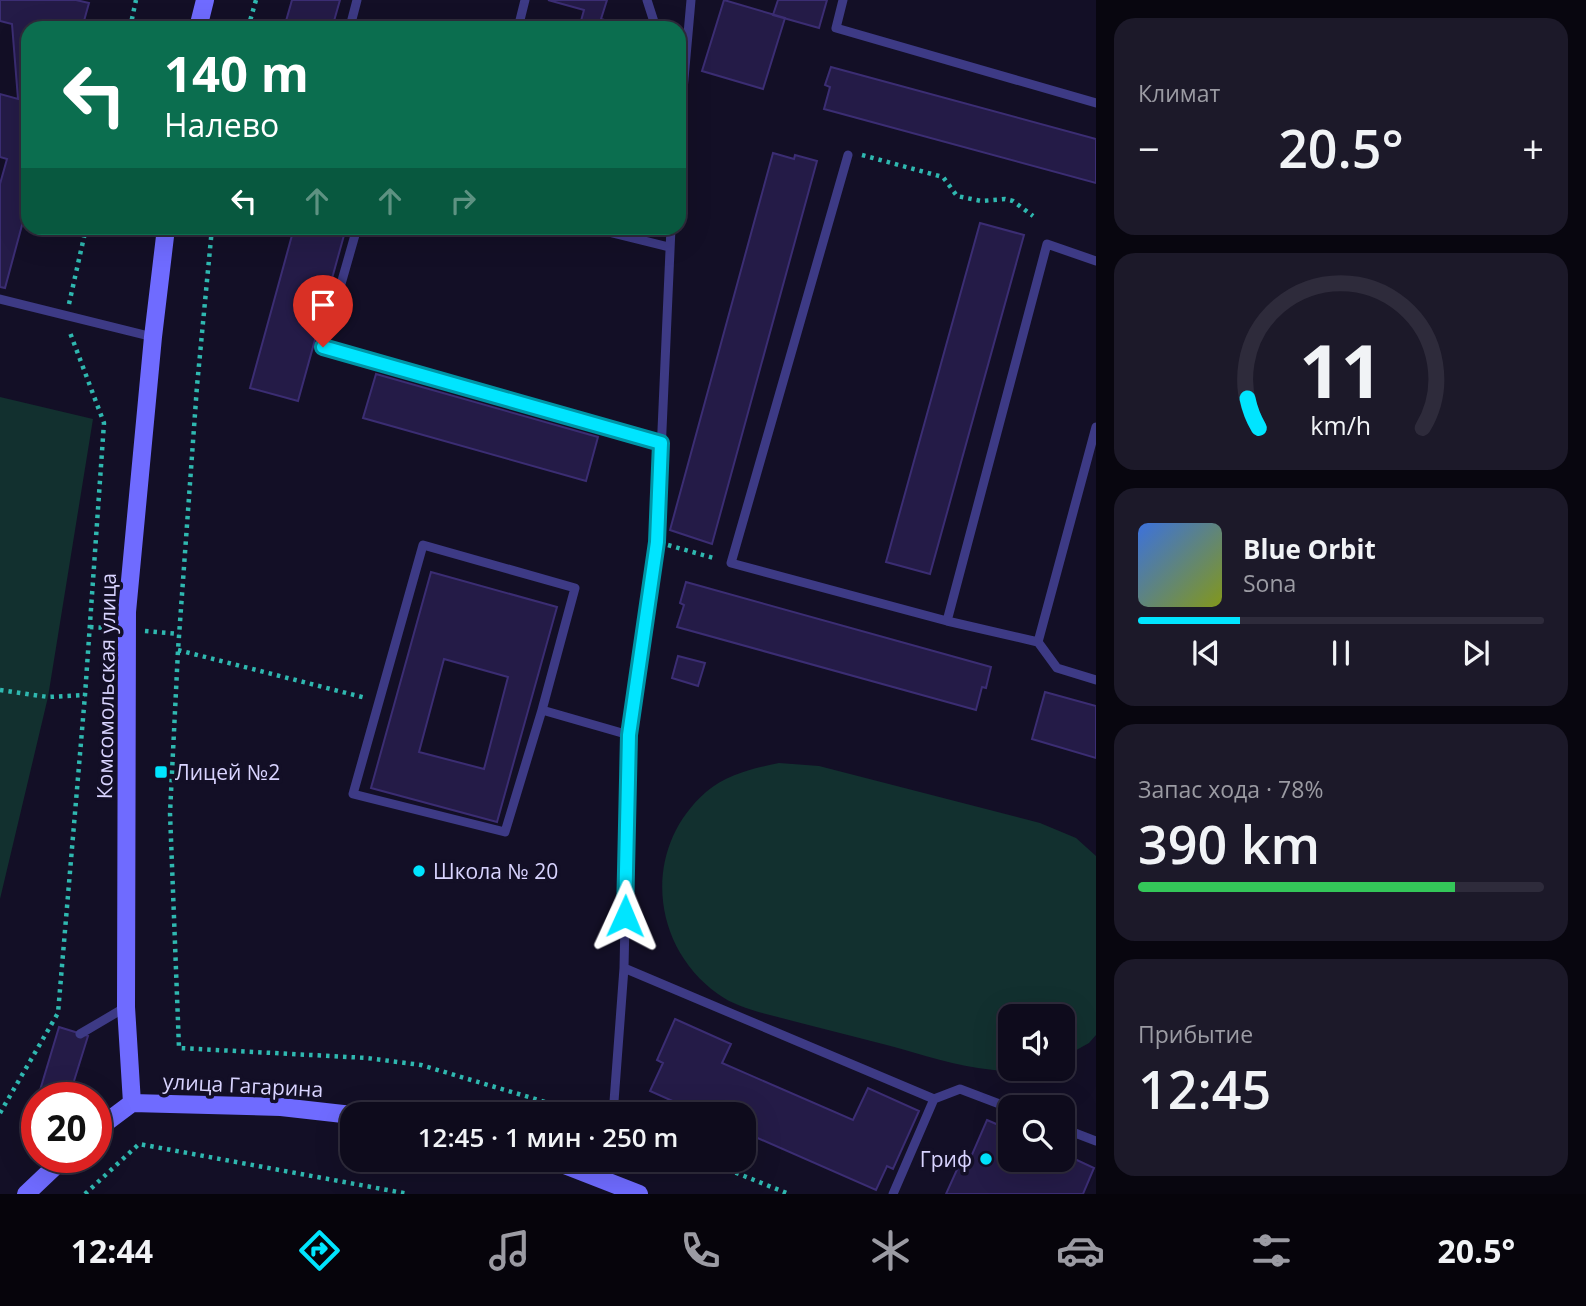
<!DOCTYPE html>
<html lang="ru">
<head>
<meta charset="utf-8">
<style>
  :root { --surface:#0e0b1c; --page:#1c1929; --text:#f1f3f6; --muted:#9b9ba3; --line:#2e2b3b; --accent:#00e5ff }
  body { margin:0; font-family:"Open Sans",sans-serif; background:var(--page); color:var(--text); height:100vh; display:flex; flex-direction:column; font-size:26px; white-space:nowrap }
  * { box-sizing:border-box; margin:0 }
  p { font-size:23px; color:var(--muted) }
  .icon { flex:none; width:38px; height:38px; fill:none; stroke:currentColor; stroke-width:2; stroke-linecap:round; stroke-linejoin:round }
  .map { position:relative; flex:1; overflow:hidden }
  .panel { display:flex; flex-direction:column; gap:18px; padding:18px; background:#08060f; width:490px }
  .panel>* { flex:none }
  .guide { position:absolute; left:21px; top:21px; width:665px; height:214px; border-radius:21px; box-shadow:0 7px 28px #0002,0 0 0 2px var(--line); background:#0b6e4f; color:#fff; overflow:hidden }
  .tools { position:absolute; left:998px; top:1004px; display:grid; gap:14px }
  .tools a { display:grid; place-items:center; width:77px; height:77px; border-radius:14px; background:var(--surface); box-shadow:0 7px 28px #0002,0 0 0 2px var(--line); font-size:35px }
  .speed { position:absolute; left:21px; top:1082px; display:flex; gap:14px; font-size:35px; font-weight:700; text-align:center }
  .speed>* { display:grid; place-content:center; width:91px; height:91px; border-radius:50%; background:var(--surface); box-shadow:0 7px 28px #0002,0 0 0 2px var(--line); line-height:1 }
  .speed .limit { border:10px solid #d22; background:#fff; color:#111 }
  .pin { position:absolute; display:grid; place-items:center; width:60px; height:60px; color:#fff; margin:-72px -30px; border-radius:50% 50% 50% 0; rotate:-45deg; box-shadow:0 0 7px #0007 }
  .pin .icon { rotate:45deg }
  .me { position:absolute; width:77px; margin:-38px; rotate:1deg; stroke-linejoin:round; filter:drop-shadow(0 0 5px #0008) }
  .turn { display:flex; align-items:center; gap:24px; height:147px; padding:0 28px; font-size:32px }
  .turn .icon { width:91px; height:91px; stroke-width:2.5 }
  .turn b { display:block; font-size:49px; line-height:60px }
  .lanes { display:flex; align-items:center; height:66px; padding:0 28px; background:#0003; justify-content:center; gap:35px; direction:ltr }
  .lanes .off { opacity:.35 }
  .big { font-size:52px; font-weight:600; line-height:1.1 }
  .panel .widget { flex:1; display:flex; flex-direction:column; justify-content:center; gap:10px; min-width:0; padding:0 24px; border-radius:21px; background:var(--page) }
  .panel .dial { align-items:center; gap:0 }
  .dial svg { height:182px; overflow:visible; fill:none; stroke:var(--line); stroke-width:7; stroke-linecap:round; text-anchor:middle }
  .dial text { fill:var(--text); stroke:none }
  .song { display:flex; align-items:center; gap:21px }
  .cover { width:84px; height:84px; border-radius:10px; background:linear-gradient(135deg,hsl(220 70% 55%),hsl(70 70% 35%)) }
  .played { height:7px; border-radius:4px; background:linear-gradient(90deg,var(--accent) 25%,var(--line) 25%) }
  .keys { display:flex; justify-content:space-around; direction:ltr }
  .heat { display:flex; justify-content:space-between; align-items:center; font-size:38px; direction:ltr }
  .charge { height:10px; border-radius:5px; background:linear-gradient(90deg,#34c759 78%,var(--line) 0) }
  .trip { position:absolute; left:340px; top:1102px; width:416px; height:70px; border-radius:21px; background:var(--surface); box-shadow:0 7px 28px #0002,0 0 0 2px var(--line); font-weight:600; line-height:70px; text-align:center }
  .tab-bar { display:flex; height:112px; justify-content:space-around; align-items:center; background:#06040b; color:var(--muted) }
  .tab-bar .icon { width:49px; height:49px }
  .tab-bar .selected { color:var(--accent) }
  .tab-bar b { font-size:32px; color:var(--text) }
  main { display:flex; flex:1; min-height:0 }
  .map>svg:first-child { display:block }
  .green { fill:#12302f }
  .building { fill:#241b47; stroke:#3b2d73; stroke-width:2; fill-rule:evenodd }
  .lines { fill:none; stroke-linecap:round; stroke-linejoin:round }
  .path { stroke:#2fb8b0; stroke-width:4.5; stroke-dasharray:3.5 5; stroke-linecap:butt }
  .service { stroke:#3d3a85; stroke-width:9 }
  .secondary { stroke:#6f6bff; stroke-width:18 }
  .route-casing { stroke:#0095a6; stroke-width:18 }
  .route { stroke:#00e5ff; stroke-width:12 }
  .poi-dot { fill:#00e5ff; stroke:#130f26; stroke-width:2.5 }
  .labels { text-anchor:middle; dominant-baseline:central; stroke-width:7; stroke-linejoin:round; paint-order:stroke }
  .street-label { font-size:21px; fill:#d9d4ff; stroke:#130f26 }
  .poi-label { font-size:21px; fill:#d9d4ff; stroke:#130f26; text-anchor:start }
</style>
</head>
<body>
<main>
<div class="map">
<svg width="1096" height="1194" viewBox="0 0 1096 1194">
  <rect width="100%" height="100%" fill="#130f26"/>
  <!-- green -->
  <path class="green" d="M 0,397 L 93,419 L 48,697 L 0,899 Z
    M 779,763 L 819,766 L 1040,823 L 1076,838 L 1096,856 L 1096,1035 L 1089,1043 L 1062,1058 L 1062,1017 L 1010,1017 L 1010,1069 L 1026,1069 C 1011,1073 994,1070 978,1068 C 944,1063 909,1050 875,1042 C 848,1035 820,1028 793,1021 C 768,1014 738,1009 718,994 C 650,945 642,848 706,792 C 727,774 754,768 779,763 Z"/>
  <!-- building -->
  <path class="building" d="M 0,0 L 76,0 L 89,3 L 82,28 L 26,28 L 28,203 L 5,288 L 0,287 L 0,184 L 7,159 L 0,157 L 0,94 L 18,99 L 12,24 L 0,21 Z
    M 292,0 L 340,0 L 332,28 L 284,28 Z
    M 548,0 L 607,0 L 601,19 L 632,28 L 579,28 L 584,10 Z
    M 724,0 L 785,18 L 763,89 L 702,71 Z
    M 778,0 L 827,0 L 819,28 L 773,15 Z
    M 831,67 L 1096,139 L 1096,183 L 824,109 L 830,87 L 825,85 Z
    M 773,153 L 794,159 L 795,155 L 817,161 L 712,544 L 670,530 Z
    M 980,223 L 1024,235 L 930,574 L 886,562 Z
    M 294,228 L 346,228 L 298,401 L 250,388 Z
    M 376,374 L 598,437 L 586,481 L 363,418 Z
    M 431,572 L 557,607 L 497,822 L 371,788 ZM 444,659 L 508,677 L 484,769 L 419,752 Z
    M 686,582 L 991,667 L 986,688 L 982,687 L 976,710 L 677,627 L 684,605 L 680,603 Z
    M 678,656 L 705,663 L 698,686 L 672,678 Z
    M 1045,692 L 1096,706 L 1096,758 L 1032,739 Z
    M 675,1019 L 731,1044 L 722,1063 L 853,1120 L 868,1088 L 919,1111 L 893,1169 L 887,1166 L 876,1190 L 744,1132 L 744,1115 L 704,1115 L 650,1091 L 663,1063 L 657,1060 Z
    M 59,1027 L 88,1036 L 69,1097 L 38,1097 Z
    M 987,1120 L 1010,1130 L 1010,1160 L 1062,1160 L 1062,1153 L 1094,1168 L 1083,1194 L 946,1194 L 964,1154 L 971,1157 Z"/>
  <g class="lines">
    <!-- path -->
    <path class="path" d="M 130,28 L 136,0
      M 248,28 L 256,0
      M 862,155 L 943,177 L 957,196 L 981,201 L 1005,199 L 1013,201 L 1033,216
      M 212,228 L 197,386 L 178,650 L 170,813 L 179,1048 L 367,1058 L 421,1065 L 589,1115
      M 69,304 L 86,228
      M 668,545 L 717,559
      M 90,627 L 109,628
      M 145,631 L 179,634
      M 178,650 L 366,698
      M 0,690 L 48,697 L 85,695
      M 0,1113 L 58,1013 L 85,695 L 104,423 L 69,330
      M 704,1160 L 789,1194
      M 85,1194 L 139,1144 L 409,1194"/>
    <!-- service -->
    <path class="service" d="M 357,0 L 351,23 L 370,28
      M 647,0 L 656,28
      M 843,0 L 836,28 L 1096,103
      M 518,28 L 525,0
      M 679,135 L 691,0
      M 848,155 L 731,563 L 947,621 L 1038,642
      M 357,228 L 323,347 L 661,443
      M 592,228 L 669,247
      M 0,299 L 153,337
      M 1096,427 L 1038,642 L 1057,668 L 1096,680
      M 947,621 L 1047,244 L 1096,261
      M 542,710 L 575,588 L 423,545 L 353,794 L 505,832 L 542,710 L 629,735
      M 624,968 L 934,1099 L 893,1194
      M 80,1034 L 126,1007
      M 934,1099 L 960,1089 L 1010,1108
      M 613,1115 L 624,968 L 629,735 L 657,542 L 671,228
      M 1062,1128 L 1096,1141
      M 605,1181 L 608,1160"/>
    <!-- secondary -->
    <path class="secondary" d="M 198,28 L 205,0
      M 132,1103 L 126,1007 L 127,612 L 153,337 L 166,228
      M 132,1103 L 281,1107 L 352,1115
      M 96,1130 L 132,1103
      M 552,1160 L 639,1194
      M 26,1194 L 65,1157"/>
  </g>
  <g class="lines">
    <defs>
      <path id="route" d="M 323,347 L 661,443 L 657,542 L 629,735 L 625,916"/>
    </defs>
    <!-- route casing -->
    <use href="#route" class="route-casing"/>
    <!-- route -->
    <use href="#route" class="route"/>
  </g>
  <!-- markers -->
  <g class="poi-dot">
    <rect x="154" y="765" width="14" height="14" rx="3.5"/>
    <circle cx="419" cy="871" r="7"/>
    <circle cx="986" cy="1159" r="7"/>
  </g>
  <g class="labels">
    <!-- street labels -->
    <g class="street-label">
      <text transform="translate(106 686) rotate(-89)">Комсомольская улица</text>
      <text transform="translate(243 1085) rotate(3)">улица Гагарина</text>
    </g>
    <!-- poi labels -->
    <g class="poi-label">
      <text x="175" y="772">Лицей №2</text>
      <text x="433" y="871">Школа № 20</text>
      <text x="972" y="1159" text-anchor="end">Гриф</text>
    </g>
  </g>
</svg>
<div class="tools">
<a><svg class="icon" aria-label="sound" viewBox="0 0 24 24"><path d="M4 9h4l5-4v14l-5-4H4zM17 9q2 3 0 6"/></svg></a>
<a><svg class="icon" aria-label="search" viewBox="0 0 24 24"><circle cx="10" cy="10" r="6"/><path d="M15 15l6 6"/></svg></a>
</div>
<div class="speed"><div class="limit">20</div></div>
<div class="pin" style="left:323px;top:347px;background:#d93025"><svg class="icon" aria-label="arrive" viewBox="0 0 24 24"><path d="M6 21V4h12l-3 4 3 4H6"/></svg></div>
<svg class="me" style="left:625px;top:916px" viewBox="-20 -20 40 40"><path d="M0-17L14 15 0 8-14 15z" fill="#00e5ff" stroke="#fff" stroke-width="4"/></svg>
<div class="trip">12:45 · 1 мин · 250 m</div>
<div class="guide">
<div class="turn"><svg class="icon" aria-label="left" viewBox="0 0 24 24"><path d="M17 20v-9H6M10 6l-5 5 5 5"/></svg><div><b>140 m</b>Налево</div></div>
<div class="lanes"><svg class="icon" aria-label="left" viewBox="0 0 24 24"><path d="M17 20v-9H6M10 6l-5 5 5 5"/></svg><svg class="icon off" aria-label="ahead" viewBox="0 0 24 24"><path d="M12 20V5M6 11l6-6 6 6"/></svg><svg class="icon off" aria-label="ahead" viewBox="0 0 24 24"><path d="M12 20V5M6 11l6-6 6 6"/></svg><svg class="icon off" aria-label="right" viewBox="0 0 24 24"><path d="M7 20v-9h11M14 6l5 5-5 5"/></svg></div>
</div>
</div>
<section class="panel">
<div class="widget"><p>Климат</p>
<div class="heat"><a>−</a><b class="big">20.5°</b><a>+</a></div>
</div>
<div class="widget dial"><svg viewBox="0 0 100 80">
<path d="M14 69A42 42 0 1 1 86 69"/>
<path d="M14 69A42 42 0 0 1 9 56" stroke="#00e5ff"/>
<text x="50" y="56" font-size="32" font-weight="700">11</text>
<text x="50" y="72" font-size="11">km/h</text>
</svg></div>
<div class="widget">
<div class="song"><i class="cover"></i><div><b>Blue Orbit</b><p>Sona</p></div></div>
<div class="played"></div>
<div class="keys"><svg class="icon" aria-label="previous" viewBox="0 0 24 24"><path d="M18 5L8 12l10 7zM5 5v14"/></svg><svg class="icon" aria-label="pause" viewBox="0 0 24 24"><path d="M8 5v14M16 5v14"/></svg><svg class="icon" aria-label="next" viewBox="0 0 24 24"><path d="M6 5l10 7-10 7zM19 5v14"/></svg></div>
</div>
<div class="widget"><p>Запас хода · 78%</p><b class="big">390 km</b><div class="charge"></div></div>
<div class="widget"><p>Прибытие</p><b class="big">12:45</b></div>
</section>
</main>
<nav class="tab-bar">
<b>12:44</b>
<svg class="icon selected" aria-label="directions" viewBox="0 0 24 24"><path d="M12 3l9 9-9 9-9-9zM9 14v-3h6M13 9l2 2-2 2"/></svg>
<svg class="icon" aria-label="music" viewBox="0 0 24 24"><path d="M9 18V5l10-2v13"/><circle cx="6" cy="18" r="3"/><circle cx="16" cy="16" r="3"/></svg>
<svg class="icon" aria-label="phone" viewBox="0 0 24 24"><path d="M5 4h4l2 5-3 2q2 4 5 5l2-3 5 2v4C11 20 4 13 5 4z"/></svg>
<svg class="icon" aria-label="climate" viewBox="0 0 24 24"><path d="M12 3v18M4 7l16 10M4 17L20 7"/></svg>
<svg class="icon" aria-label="car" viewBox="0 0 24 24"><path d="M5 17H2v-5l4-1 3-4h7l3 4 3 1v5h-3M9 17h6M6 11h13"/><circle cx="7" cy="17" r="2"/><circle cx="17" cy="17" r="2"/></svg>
<svg class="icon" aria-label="filters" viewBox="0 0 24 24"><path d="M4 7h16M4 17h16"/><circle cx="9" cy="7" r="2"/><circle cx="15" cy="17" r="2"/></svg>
<b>20.5°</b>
</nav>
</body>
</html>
